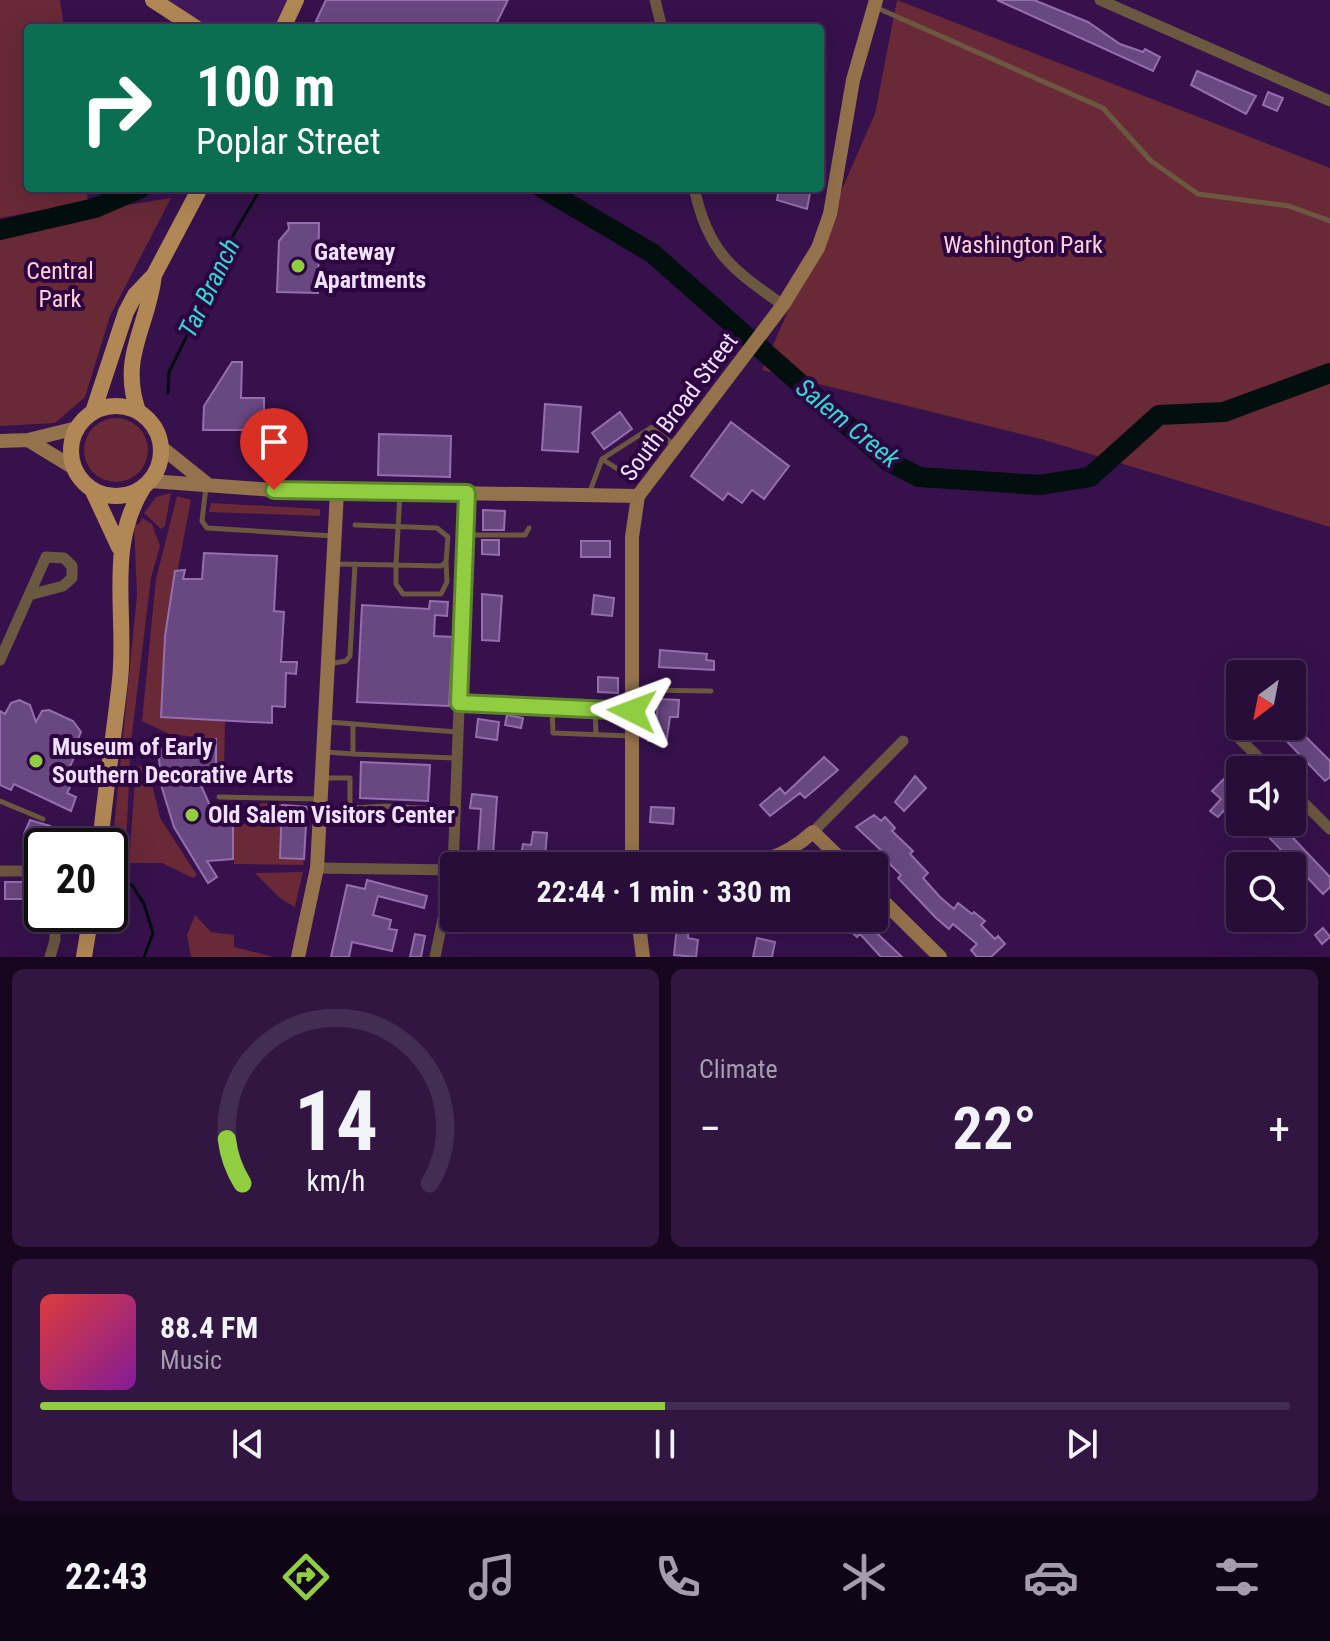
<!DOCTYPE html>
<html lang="en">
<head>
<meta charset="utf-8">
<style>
  :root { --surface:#280d38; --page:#301640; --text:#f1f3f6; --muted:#a59cae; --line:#442d53; --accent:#90cd41 }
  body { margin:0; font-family:"Roboto Condensed",sans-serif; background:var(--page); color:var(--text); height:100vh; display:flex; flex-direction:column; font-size:30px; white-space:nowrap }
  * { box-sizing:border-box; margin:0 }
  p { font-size:26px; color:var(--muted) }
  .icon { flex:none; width:44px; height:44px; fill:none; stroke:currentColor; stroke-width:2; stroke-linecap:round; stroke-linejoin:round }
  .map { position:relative; height:957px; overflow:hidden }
  .panel { display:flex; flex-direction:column; gap:12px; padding:12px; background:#16071f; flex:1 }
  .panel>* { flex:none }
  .guide { position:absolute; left:24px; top:24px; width:800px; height:168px; border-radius:8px; box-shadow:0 8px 32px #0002,0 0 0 2px var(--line); background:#0b6e4f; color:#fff; overflow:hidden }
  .needle { width:52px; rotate:212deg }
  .tools { position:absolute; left:1226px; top:660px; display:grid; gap:16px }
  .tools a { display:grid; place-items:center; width:80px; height:80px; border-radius:8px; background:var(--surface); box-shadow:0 8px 32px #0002,0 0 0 2px var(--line); font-size:40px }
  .speed { position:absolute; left:24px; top:828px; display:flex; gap:16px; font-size:40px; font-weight:700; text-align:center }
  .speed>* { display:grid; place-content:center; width:104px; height:104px; border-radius:50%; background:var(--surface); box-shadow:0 8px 32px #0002,0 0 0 2px var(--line); line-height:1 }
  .speed .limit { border:4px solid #111; border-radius:12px; background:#fff; color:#111 }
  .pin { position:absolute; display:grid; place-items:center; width:68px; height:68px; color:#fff; margin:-82px -34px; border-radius:50% 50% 50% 0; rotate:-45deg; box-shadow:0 0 8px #0007 }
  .pin .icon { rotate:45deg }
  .me { position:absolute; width:88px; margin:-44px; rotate:273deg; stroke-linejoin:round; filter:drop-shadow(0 0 6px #0008) }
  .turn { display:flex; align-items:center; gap:28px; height:168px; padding:0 40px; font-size:36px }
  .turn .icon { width:104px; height:104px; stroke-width:2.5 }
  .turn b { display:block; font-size:56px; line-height:68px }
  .big { font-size:60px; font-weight:700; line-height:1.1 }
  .panel .tile { flex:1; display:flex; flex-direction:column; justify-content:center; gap:12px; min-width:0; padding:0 28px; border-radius:12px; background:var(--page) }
  .panel .dial { align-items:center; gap:0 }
  .dial svg { height:208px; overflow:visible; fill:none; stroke:var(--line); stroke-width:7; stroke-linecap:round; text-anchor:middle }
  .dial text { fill:var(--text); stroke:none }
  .song { display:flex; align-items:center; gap:24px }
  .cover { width:96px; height:96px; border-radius:12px; background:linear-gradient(135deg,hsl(0 70% 55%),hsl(290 70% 35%)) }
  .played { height:8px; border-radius:4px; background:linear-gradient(90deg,var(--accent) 50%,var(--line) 50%) }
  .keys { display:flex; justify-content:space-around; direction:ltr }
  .heat { display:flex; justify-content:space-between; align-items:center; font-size:44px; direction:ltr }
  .panel .tiles { flex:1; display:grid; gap:12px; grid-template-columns:1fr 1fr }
  .tile:last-child { grid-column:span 2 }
  .trip { position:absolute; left:440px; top:852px; width:448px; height:80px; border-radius:8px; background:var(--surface); box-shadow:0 8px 32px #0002,0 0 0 2px var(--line); font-weight:700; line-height:80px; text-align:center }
  .tab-bar { display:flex; height:128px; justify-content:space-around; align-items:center; background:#100516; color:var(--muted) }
  .tab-bar .icon { width:56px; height:56px }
  .tab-bar .active { color:var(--accent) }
  .tab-bar b { font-size:36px; color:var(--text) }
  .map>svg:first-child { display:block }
  .built { fill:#42195a }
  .green { fill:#692936 }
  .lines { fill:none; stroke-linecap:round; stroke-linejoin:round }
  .stream { stroke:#030f0e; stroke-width:3 }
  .river { stroke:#030f0e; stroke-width:20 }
  .building { fill:#694781; stroke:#946eaf; stroke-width:2 }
  .lane { stroke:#6c5740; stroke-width:5 }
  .street { stroke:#6c5740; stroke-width:11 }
  .secondary { stroke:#93724c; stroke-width:14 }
  .primary { stroke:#b18755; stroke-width:16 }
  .route-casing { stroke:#5e852a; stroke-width:20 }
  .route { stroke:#90cd41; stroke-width:14 }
  .poi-dot { fill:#90cd41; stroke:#2c0540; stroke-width:3 }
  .labels { text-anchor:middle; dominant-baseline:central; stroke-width:8; stroke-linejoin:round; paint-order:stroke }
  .park-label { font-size:24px; fill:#ffd1d6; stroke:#2c0540 }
  .poi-label { font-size:24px; font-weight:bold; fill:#f1e1fe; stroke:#2c0540; text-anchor:start }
  .street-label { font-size:24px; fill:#f1e1fe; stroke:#2c0540 }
  .water-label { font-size:26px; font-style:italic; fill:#32d8d1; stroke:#2c0540 }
</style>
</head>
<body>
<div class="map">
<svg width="1330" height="957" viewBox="0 0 1330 957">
  <rect width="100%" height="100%" fill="#36114b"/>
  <!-- built -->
  <path class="built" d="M 154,0 L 294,0 L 282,28 L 183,28 Z"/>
  <!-- green -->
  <path class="green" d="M 0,0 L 60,0 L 64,28 L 28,28 L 28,188 L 86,188 L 88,202 L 0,218 Z
    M 897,0 L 1330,168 L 1330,527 L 1041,439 L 762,370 L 875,114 Z
    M 171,198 L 110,316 L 85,397 L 55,423 L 0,426 L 0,237 L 54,225 L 90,211 Z
    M84 450a32 32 0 1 1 64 0a32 32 0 1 1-64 0Z
    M 171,493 L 165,526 L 161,529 L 144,513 L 156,497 Z
    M 177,496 L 191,500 L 165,636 L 161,717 L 225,720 L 224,770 L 216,771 L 216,739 L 169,734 L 142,721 L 156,579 Z
    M 211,503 L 320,509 L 320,516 L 209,512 Z
    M 142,518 L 152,524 L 160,546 L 151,578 L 131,742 L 125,863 L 115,863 L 111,858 L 137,595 L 134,525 L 139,524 Z
    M 136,766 L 148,767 L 160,818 L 197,875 L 193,878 L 162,863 L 129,863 Z
    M 263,803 L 304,805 L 309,807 L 282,806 L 280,857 L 304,859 L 303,865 L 234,864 L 233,824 L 244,824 L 248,807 Z
    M 303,872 L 295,907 L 281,899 L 255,873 Z
    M 195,915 L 211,932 L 234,935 L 234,947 L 274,957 L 191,957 L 187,935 Z"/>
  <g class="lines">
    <!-- stream -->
    <path class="stream" d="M 168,393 L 169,372 L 205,299 L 215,266 L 261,188
      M 119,883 L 132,885 L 144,904 L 153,933 L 144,957"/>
    <!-- river -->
    <path class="river" d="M 542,188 L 652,253 L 888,461 L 919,477 L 1039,485 L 1090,477 L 1159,415 L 1224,412 L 1330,373
      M 0,230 L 95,208 L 141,188"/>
  </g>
  <!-- building -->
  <path class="building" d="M 326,0 L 508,0 L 494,28 L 331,28 L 316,21 Z
    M 997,0 L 1034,0 L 1088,22 L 1120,44 L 1143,52 L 1145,49 L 1160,57 L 1153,71 Z
    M 1197,71 L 1256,96 L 1246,114 L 1191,85 Z
    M 1268,92 L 1283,98 L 1277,111 L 1263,105 Z
    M 779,188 L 811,188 L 807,209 L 777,200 Z
    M 288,223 L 319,223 L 318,293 L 277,292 L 279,241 L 289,229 Z
    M 232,362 L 242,362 L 241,398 L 264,398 L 264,430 L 203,430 L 204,406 Z
    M 545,404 L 581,407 L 578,452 L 542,450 Z
    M 620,412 L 632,429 L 604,449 L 592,433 Z
    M 731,422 L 789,466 L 764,499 L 752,490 L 742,503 L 728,493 L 723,500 L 691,476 Z
    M 379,434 L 451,436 L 450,477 L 378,475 Z
    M 483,510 L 505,511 L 504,530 L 483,530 Z
    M 482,540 L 499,540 L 499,555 L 482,554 Z
    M 581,541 L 610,541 L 610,557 L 581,557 Z
    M 204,553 L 277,556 L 274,611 L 284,612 L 281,662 L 297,662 L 296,674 L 286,673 L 285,707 L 272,706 L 272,723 L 161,717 L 165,636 L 175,571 L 185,570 L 183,579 L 202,579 Z
    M 482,594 L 502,596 L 499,641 L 482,640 Z
    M 594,595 L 614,598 L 612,616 L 592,614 Z
    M 430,601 L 448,602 L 447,616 L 435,615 L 434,636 L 453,637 L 449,706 L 357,702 L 362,605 L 429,609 Z
    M 660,650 L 707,654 L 706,660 L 714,661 L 714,670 L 659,667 Z
    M 598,677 L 618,678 L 618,693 L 598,692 Z
    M 658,699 L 679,700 L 678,717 L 670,717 L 666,744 L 648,741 L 651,726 L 656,727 Z
    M 19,700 L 30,705 L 36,722 L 42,711 L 49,710 L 73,721 L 81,732 L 75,746 L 79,747 L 66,775 L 74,779 L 67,793 L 76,797 L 71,811 L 14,784 L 11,790 L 0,785 L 0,711 L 5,714 L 11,703 Z
    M 507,715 L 523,718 L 521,728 L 505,725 Z
    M 478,719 L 499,722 L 497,740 L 476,737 Z
    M 1272,726 L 1295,726 L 1330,761 L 1330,777 L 1325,781 Z
    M 170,739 L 171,744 L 216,739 L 216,771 L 199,773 L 200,783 L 218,824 L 233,824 L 233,859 L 207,861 L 217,877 L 208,883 L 174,827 L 162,788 L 157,740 Z
    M 824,757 L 838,770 L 805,798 L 800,793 L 770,816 L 760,805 L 780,788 L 785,794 Z
    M 361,762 L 430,765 L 428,801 L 360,798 Z
    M 915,776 L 926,788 L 904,811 L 895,802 Z
    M 1226,777 L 1240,790 L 1240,814 L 1230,804 L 1218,817 L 1210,811 L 1221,799 L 1212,791 Z
    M 472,794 L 497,797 L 493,855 L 478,854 L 481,809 L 470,808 Z
    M 282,805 L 307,807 L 304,859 L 280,858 Z
    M 651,807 L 674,808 L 673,824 L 650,822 Z
    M 874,815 L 881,821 L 885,817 L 895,828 L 892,831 L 913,851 L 910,854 L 928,873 L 923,878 L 940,897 L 954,909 L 958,903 L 972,914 L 974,912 L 985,921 L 981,925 L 995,939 L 998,936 L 1005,944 L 991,957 L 977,957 L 971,950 L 977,944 L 953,924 L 949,929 L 936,918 L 898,878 L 901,875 L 884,858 L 886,855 L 856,827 Z
    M 30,820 L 50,826 L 43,842 L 24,834 Z
    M 1248,822 L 1278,822 L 1330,877 L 1330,887 L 1323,894 L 1262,830 L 1259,833 Z
    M 533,832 L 547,833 L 545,857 L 521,855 L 523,844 L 531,845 Z
    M 367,880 L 427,896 L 424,908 L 378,896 L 373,915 L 391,920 L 389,929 L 397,930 L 392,951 L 352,942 L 349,957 L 331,957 L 347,885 L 365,889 Z
    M 5,882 L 23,882 L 23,899 L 5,899 Z
    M 660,918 L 689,918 L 688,938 L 698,940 L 696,957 L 674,955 L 677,926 L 660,926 Z
    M 852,918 L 861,918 L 902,957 L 881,957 L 860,934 L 857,937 L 845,926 Z
    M 1323,928 L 1330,937 L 1322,944 L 1315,935 Z
    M 415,934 L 425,936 L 421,957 L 410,957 Z
    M 757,938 L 775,942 L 772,957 L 753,957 Z"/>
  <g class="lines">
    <!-- lane -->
    <path class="lane" d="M 875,7 L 1103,108 L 1151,161 L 1198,194 L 1289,206 L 1330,221
      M 602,459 L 619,470 L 645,455 L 661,434
      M 206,487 L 202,521 L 207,528 L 333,536
      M 589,494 L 602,459 L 652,427 L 674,445
      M 355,525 L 437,528 L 448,537 L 446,562 L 441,566 L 396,565 L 396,584 L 403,594 L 441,594 L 447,582 L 446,562
      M 466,535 L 525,535 L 529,528
      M 334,564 L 396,565 L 400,493
      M 329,664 L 346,661 L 350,656 L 355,564
      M 636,690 L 711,691
      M 461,703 L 631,710
      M 552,707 L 553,733 L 631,736
      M 595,709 L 596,735
      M 328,722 L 457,732
      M 353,726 L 353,754 L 455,758
      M 326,752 L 353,754
      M 323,778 L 350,778 L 350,810
      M 219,797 L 320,799
      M 0,801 L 43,819
      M 321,810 L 385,806 L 455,810"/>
    <!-- street -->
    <path class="street" d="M 655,0 L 662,28
      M 1100,0 L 1330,101
      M 694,188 C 709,253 730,268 783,305
      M 0,660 L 46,557 L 64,558 L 72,566 L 72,578 L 63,586 L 29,595
      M 1234,733 L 1271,770
      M 1292,791 L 1330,829
      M 813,832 L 903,741
      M 317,868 L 454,870
      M 0,871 L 42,871
      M 50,957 L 55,940 L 55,914
      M 435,957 L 453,870 L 467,493"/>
    <!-- secondary -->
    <path class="secondary" d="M 28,440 L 74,468
      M 0,441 L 28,440 L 77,428
      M 161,447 L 206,483
      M 150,481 L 274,490 L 638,496
      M 632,866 L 632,537 L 638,496 L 783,305 L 818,248 L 830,214 L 853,80 L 876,0
      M 687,866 C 743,861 769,871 813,832 L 848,866
      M 874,892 L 940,957
      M 638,918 L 643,957
      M 298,957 L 317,868 L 337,492"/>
    <!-- primary -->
    <path class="primary" d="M 153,0 L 196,28
      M 283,28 L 296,0
      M71 451a45 45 0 1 1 90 0a45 45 0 1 1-90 0Z
      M 138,411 C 119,356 148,328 154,275
      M 93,412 L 126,312 L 135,295 L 154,275 L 200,188
      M 92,489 L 119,547
      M 100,846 C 105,791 114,736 120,680 C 127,615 106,547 143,488
      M 84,957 L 91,914"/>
  </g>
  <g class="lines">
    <defs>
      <path id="route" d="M 274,490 L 467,493 L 459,703 L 632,711"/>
    </defs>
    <!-- route casing -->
    <use href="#route" class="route-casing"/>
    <!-- route -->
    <use href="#route" class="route"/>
  </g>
  <!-- markers -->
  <g class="poi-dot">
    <circle cx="298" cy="266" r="8"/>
    <circle cx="36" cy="761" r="8"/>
    <circle cx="192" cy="815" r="8"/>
  </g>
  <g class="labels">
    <!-- park labels -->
    <g class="park-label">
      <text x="1023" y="245">Washington Park</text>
      <text x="60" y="271">Central<tspan x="60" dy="28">Park</tspan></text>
    </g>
    <!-- poi labels -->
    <g class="poi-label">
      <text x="314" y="252">Gateway<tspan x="314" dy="28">Apartments</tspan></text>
      <text x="52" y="747">Museum of Early<tspan x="52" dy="28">Southern Decorative Arts</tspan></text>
      <text x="208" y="815">Old Salem Visitors Center</text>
    </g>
    <!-- street labels -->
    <g class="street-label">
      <text transform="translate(679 407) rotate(-53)">South Broad Street</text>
    </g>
    <!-- water labels -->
    <g class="water-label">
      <text transform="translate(209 288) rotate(-64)">Tar Branch</text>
      <text transform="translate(848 423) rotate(39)">Salem Creek</text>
    </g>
  </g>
</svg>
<div class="tools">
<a><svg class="needle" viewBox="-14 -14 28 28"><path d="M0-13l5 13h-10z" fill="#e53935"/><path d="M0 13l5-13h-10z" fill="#a59cae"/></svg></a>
<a><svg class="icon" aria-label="sound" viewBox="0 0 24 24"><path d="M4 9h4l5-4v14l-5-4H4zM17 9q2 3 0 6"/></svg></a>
<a><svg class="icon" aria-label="search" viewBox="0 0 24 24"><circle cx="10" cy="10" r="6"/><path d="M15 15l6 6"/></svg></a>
</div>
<div class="speed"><div class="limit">20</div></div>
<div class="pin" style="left:274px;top:490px;background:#d93025"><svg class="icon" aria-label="arrive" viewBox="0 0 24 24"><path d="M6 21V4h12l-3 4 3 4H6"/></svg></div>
<svg class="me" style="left:632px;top:711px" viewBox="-20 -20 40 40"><path d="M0-17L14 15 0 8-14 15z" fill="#90cd41" stroke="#fff" stroke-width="4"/></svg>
<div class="trip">22:44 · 1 min · 330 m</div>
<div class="guide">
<div class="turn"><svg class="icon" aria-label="right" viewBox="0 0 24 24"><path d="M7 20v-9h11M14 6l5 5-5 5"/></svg><div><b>100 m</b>Poplar Street</div></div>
</div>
</div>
<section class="panel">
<div class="tiles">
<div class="tile dial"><svg viewBox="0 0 100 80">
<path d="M14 69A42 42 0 1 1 86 69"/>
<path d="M14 69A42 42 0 0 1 8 52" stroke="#90cd41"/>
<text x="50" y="56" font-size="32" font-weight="700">14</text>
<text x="50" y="72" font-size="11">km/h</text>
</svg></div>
<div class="tile"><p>Climate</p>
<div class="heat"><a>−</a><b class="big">22°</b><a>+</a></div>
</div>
<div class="tile">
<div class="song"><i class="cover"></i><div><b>88.4 FM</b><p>Music</p></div></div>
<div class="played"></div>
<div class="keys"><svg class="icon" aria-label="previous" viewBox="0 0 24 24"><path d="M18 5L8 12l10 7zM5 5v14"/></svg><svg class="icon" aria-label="pause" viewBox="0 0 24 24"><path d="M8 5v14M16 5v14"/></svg><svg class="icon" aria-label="next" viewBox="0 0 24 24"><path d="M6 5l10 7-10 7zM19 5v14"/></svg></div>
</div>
</div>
</section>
<nav class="tab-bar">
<b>22:43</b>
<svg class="icon active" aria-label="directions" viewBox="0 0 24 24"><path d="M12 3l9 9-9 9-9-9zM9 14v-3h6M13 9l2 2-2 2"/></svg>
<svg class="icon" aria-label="music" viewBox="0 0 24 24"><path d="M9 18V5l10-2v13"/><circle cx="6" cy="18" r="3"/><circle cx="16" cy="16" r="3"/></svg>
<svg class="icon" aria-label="phone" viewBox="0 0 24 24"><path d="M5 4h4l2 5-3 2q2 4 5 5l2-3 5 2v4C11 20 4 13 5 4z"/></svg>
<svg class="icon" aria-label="climate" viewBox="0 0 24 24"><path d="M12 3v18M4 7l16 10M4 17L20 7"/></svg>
<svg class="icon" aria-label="car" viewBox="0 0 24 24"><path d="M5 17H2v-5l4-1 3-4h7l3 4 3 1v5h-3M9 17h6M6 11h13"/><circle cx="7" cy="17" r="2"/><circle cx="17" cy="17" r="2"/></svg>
<svg class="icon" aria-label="filters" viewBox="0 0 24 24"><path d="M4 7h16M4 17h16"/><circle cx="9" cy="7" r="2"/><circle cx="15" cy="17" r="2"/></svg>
</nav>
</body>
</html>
